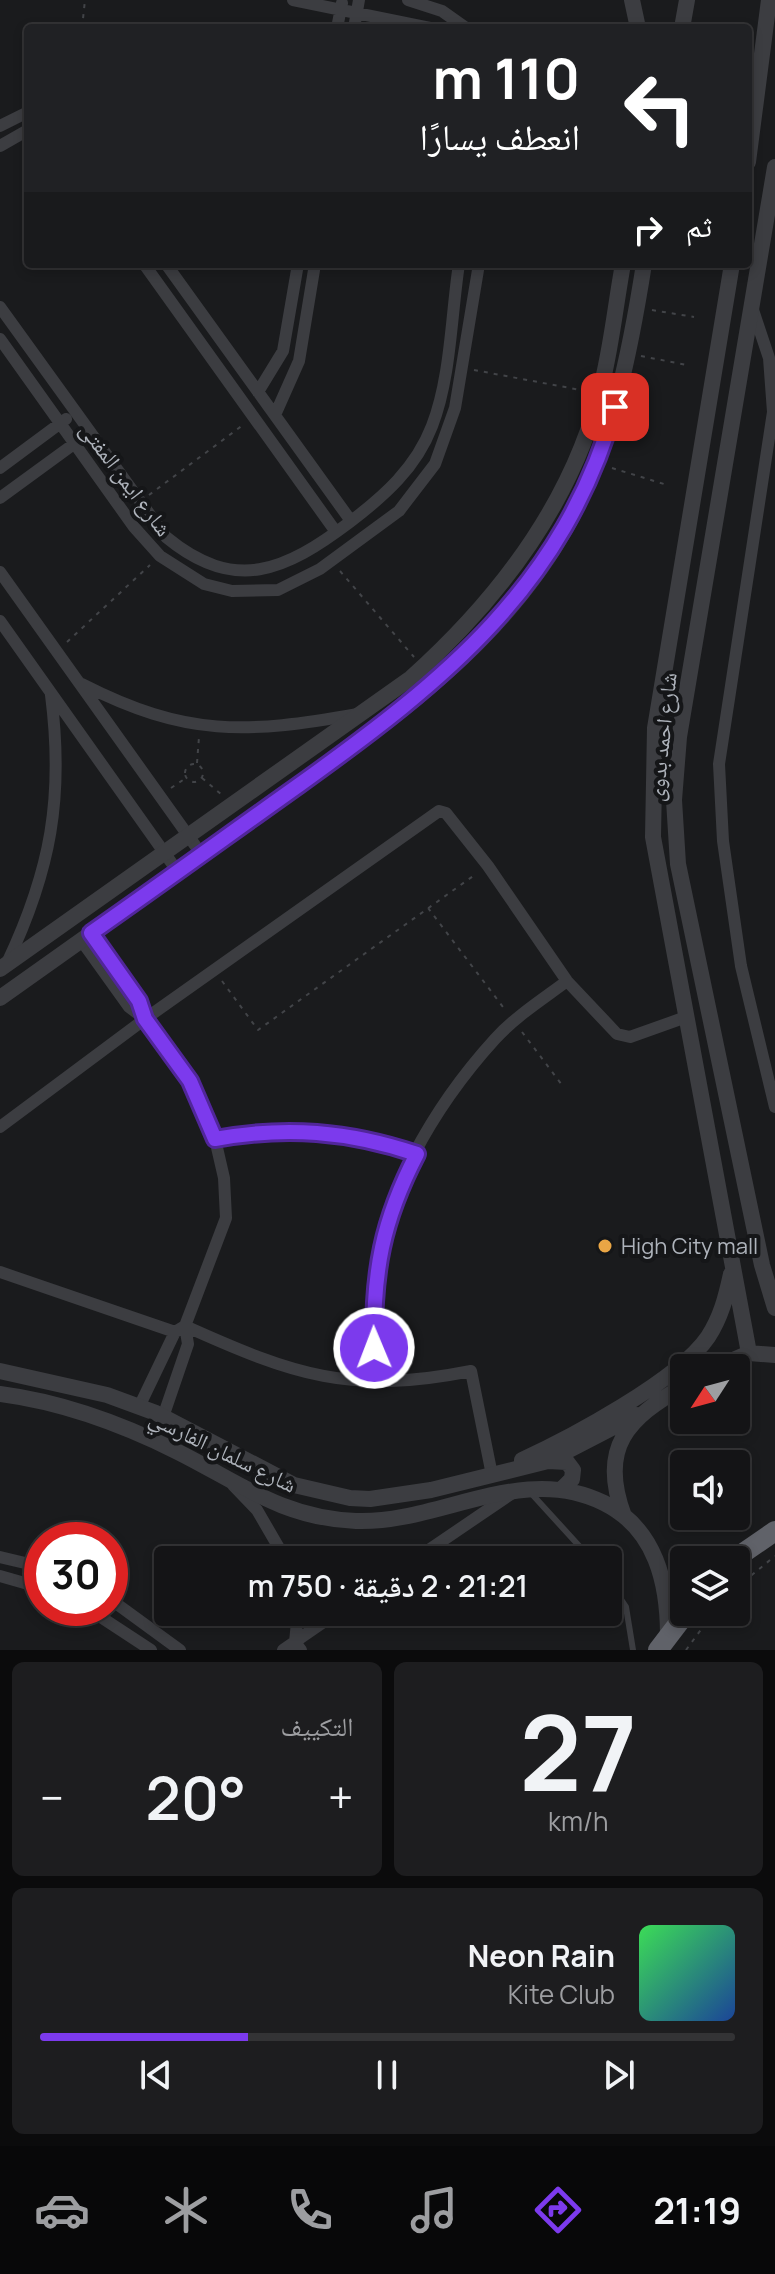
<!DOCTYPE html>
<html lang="ar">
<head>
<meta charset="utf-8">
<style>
  :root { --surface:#141416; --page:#1d1d1f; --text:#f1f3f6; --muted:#9d9ea1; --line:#333335; --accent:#7c3aed }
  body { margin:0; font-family:Manrope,"Noto Naskh Arabic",sans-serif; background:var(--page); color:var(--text); direction:rtl; height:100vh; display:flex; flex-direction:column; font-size:30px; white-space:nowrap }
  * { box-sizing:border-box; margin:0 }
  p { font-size:26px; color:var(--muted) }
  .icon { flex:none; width:44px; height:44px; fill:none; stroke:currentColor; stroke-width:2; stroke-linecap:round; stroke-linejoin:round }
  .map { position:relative; height:1650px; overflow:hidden; direction:ltr }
  .panel { display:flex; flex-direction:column; gap:12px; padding:12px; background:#0b0b0c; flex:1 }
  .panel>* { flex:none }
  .top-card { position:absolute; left:24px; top:24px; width:728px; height:244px; border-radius:8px; box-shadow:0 4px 12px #0003,0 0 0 2px var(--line); direction:rtl; background:#202124; color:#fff; overflow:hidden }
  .needle { width:52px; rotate:234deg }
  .controls { position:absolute; left:670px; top:1354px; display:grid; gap:16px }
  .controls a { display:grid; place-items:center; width:80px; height:80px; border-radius:8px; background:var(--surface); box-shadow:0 4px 12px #0003,0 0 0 2px var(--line); font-size:40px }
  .speed { position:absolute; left:24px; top:1522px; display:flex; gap:16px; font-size:40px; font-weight:700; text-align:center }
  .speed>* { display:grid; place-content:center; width:104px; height:104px; border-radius:50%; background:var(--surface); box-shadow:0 4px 12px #0003,0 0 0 2px var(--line); line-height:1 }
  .speed .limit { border:12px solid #d22; background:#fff; color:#111 }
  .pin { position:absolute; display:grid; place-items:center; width:68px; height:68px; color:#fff; margin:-34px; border-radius:16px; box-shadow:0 4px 12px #0006 }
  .me { position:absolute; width:88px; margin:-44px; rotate:359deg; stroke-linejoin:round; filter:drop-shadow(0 0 6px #0008) }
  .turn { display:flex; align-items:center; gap:28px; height:168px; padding:0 40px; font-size:36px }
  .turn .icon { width:104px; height:104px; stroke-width:2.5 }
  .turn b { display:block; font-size:56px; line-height:68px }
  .then { display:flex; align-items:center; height:76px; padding:0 40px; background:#0003; gap:16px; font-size:30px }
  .big { font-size:60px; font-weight:600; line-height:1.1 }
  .panel .widget { flex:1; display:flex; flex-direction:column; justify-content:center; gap:12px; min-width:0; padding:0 28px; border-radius:12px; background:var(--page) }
  .panel .dial { align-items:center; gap:0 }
  .dial b { font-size:104px; line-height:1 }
  .song { display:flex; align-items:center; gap:24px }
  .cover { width:96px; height:96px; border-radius:12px; background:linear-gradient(135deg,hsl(130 70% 55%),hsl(220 70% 35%)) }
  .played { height:8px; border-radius:4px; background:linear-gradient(90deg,var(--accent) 30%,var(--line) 30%) }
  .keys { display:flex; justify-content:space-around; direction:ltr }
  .heat { display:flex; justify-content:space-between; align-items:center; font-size:44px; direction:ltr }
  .panel .tiles { flex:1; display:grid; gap:12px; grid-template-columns:1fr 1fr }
  .widget:last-child { grid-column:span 2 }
  .trip { position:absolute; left:154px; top:1546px; width:468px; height:80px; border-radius:8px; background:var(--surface); box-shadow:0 4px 12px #0003,0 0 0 2px var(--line); font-weight:600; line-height:80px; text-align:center; direction:rtl }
  .dock { display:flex; height:128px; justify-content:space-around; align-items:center; background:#080809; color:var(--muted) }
  .dock .icon { width:56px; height:56px }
  .dock .active { color:var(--accent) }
  .dock b { font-size:36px; color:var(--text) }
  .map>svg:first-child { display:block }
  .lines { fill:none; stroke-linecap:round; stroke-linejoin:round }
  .path { stroke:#424448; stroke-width:2; stroke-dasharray:4 6; stroke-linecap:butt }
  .service { stroke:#3c3d41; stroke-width:6 }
  .minor { stroke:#3c3d41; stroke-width:12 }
  .tertiary { stroke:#3c3d41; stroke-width:16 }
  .trunk { stroke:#606269; stroke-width:20 }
  .route-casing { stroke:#51269a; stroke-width:20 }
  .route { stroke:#7c3aed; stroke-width:14 }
  .poi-dot { fill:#eaa645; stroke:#151618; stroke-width:3 }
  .labels { text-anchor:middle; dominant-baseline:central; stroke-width:8; stroke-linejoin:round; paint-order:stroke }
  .street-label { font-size:22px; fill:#aeb3bb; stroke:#151618 }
  .poi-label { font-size:22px; fill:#aeb3bb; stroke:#151618; text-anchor:start }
</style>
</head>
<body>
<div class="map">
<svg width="775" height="1650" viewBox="0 0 775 1650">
  <rect width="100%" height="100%" fill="#1a1b1d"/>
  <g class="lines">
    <!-- path -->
    <path class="path" d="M 82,28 L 85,0
      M 652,310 L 694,317
      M 641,356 L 687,365
      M 474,370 L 586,391
      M 612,468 L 664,484
      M 149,495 L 243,425
      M 340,571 L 414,657
      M 67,642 L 150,565
      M 197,763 L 199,737
      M185 773a9 9 0 1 1 18 0a9 9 0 1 1-18 0Z
      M 202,778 L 222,795
      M 171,788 L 186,778
      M 428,908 L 506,1011
      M 222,981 L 258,1030 L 476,874
      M 522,1032 L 562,1085
      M 736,1588 L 775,1556
      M 686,1650 L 714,1612"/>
    <!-- service -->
    <path class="service" d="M 530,1492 L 592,1560
      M 608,1580 L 626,1607 L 633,1650"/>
    <!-- minor -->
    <path class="minor" d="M 293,0 L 430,28
      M 408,0 L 442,11 L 466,28
      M 337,28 L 342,3
      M 354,28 L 359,0
      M 0,126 L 28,112
      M 0,146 L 28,130
      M 144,264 L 336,532
      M 166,264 L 351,521
      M 0,307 L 166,537 C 235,594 285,571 350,522 C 384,496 416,468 432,426 C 451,377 451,316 459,264
      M 752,307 L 769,358 L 773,412 L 719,764 L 723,841 L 741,966 L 775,1107
      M 0,339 L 134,527 L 160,556 L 204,584 L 232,591 L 278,590 L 320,569 L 399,511 L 435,464 L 455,408 L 479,264
      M 258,392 L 283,351 L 298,264
      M 275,415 L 299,361 L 315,264
      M 0,468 L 66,419
      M 0,498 L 78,441
      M 0,572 L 202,855
      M 0,621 L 178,872
      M 82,684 C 186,737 246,734 358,714
      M 91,933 L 139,1001 L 145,1019
      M 81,940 L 129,1007 L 145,1019 L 190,1081 L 215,1139 L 224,1178 L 226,1218 L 185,1326 C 294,1375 350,1395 471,1371 L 492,1475
      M 7,963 C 51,870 64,797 51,695
      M 0,1127 L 145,1019 L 439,811 L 446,813 L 488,866 L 567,981 L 617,1034 L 630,1037 L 686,1017
      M 215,1139 C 287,1126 348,1131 417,1154
      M 0,1272 L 175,1332
      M 375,1382 C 374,1352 371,1320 373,1289 C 379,1198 435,1105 495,1039 C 516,1016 543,999 567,981
      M 139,1407 L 175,1332 L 185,1326 L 188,1344 L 163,1417
      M 233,1485 L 257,1510 L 286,1560
      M 0,1557 L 42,1567
      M 414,1560 L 511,1494
      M 0,1576 L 42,1588
      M 110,1599 L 180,1650
      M 87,1608 L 151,1650
      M 298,1612 L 295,1642 L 301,1650
      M 283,1650 L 338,1612"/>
    <!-- tertiary -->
    <path class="tertiary" d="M 632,0 L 638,28
      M 682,28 L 687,0
      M 748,162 L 769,0
      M 775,167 L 679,737 L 674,800 L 678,864 L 762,1265 L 775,1308
      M 732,264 L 655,728 L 653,837 L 749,1353
      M 0,969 L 411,678 C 500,598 576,498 603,379 C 612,341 616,302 623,264
      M 0,998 C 88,936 175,874 262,812 C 378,729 502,649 571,519 C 613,438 630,353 644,264
      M 715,1368 L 749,1353 L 775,1355
      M 0,1371 L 107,1395 L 156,1413 L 294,1485 L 350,1498 L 370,1499 L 431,1490 L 548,1461 L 637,1415
      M 0,1394 C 62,1402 122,1424 178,1452 C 240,1483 282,1518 356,1521 C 439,1524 522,1462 604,1503 C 656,1529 668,1583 668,1636
      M 522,1460 C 570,1438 679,1380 708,1337 C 721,1317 726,1297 731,1274
      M 548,1461 L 567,1462 L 573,1470 L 572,1479 L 561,1490
      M 624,1516 C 598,1447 628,1418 684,1386"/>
    <!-- trunk -->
    <path class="trunk" d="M 733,1560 L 775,1531
      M 658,1650 L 687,1612"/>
  </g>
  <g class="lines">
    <defs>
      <path id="route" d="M 374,1348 C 373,1272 382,1221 417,1154 C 348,1131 286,1126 215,1139 L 190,1081 L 145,1019 L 139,1001 L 91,933 C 161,884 230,834 299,785 C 444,681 564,586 615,407"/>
    </defs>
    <!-- route casing -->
    <use href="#route" class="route-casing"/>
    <!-- route -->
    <use href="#route" class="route"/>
  </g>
  <!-- markers -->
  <circle class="poi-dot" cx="605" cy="1246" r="8"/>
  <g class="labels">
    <!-- street labels -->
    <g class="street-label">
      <text transform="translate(126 479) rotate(53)">شارع ايمن المفتى</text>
      <text transform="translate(662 737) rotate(-84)">شارع احمد بدوى</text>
      <text transform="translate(223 1451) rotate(26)">شارع سلمان الفارسي</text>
    </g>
    <!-- poi labels -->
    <g class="poi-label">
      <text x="621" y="1246">High City mall</text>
    </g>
  </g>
</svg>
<div class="controls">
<a><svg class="needle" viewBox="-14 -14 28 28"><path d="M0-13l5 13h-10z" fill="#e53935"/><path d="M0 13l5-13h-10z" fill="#9d9ea1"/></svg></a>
<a><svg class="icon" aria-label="sound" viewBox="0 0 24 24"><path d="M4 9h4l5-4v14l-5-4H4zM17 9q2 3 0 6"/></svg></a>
<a><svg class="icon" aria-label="layers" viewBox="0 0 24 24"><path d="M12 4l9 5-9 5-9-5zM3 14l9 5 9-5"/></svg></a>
</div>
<div class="speed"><div class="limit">30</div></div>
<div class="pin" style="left:615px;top:407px;background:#d93025"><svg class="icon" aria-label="arrive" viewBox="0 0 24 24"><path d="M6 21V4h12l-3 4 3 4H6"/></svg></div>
<svg class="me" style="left:374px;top:1348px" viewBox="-20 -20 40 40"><circle r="17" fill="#7c3aed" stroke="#fff" stroke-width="3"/><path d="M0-11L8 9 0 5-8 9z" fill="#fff"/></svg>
<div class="trip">21:21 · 2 دقيقة · 750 m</div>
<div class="top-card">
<div class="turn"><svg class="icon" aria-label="left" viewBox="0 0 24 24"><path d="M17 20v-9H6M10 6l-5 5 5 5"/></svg><div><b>110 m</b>انعطف يسارًا</div></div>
<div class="then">ثم<svg class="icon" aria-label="right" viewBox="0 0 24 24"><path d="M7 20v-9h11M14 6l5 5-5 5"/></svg></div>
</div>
</div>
<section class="panel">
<div class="tiles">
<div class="widget dial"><b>27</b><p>km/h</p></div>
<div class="widget"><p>التكييف</p>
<div class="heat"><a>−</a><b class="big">20°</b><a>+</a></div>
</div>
<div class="widget">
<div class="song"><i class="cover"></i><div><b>Neon Rain</b><p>Kite Club</p></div></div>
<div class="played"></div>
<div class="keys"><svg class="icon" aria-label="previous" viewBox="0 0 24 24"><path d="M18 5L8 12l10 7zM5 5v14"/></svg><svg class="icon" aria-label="pause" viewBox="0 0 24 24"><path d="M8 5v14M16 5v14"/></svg><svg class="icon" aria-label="next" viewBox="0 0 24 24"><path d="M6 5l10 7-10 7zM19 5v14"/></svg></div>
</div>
</div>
</section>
<nav class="dock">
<b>21:19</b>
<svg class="icon active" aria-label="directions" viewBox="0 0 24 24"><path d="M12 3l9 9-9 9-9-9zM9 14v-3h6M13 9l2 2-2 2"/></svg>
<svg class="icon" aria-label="music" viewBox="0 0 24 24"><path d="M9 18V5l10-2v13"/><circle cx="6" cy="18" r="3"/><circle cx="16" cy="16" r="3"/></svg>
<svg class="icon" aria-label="phone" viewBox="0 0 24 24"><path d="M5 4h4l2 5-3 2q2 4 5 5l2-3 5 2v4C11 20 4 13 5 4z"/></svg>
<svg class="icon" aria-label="climate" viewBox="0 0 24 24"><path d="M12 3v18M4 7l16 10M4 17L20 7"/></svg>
<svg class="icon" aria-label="car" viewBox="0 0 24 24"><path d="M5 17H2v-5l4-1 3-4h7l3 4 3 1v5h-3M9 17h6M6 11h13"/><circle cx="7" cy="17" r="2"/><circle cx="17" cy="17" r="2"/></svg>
</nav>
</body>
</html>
